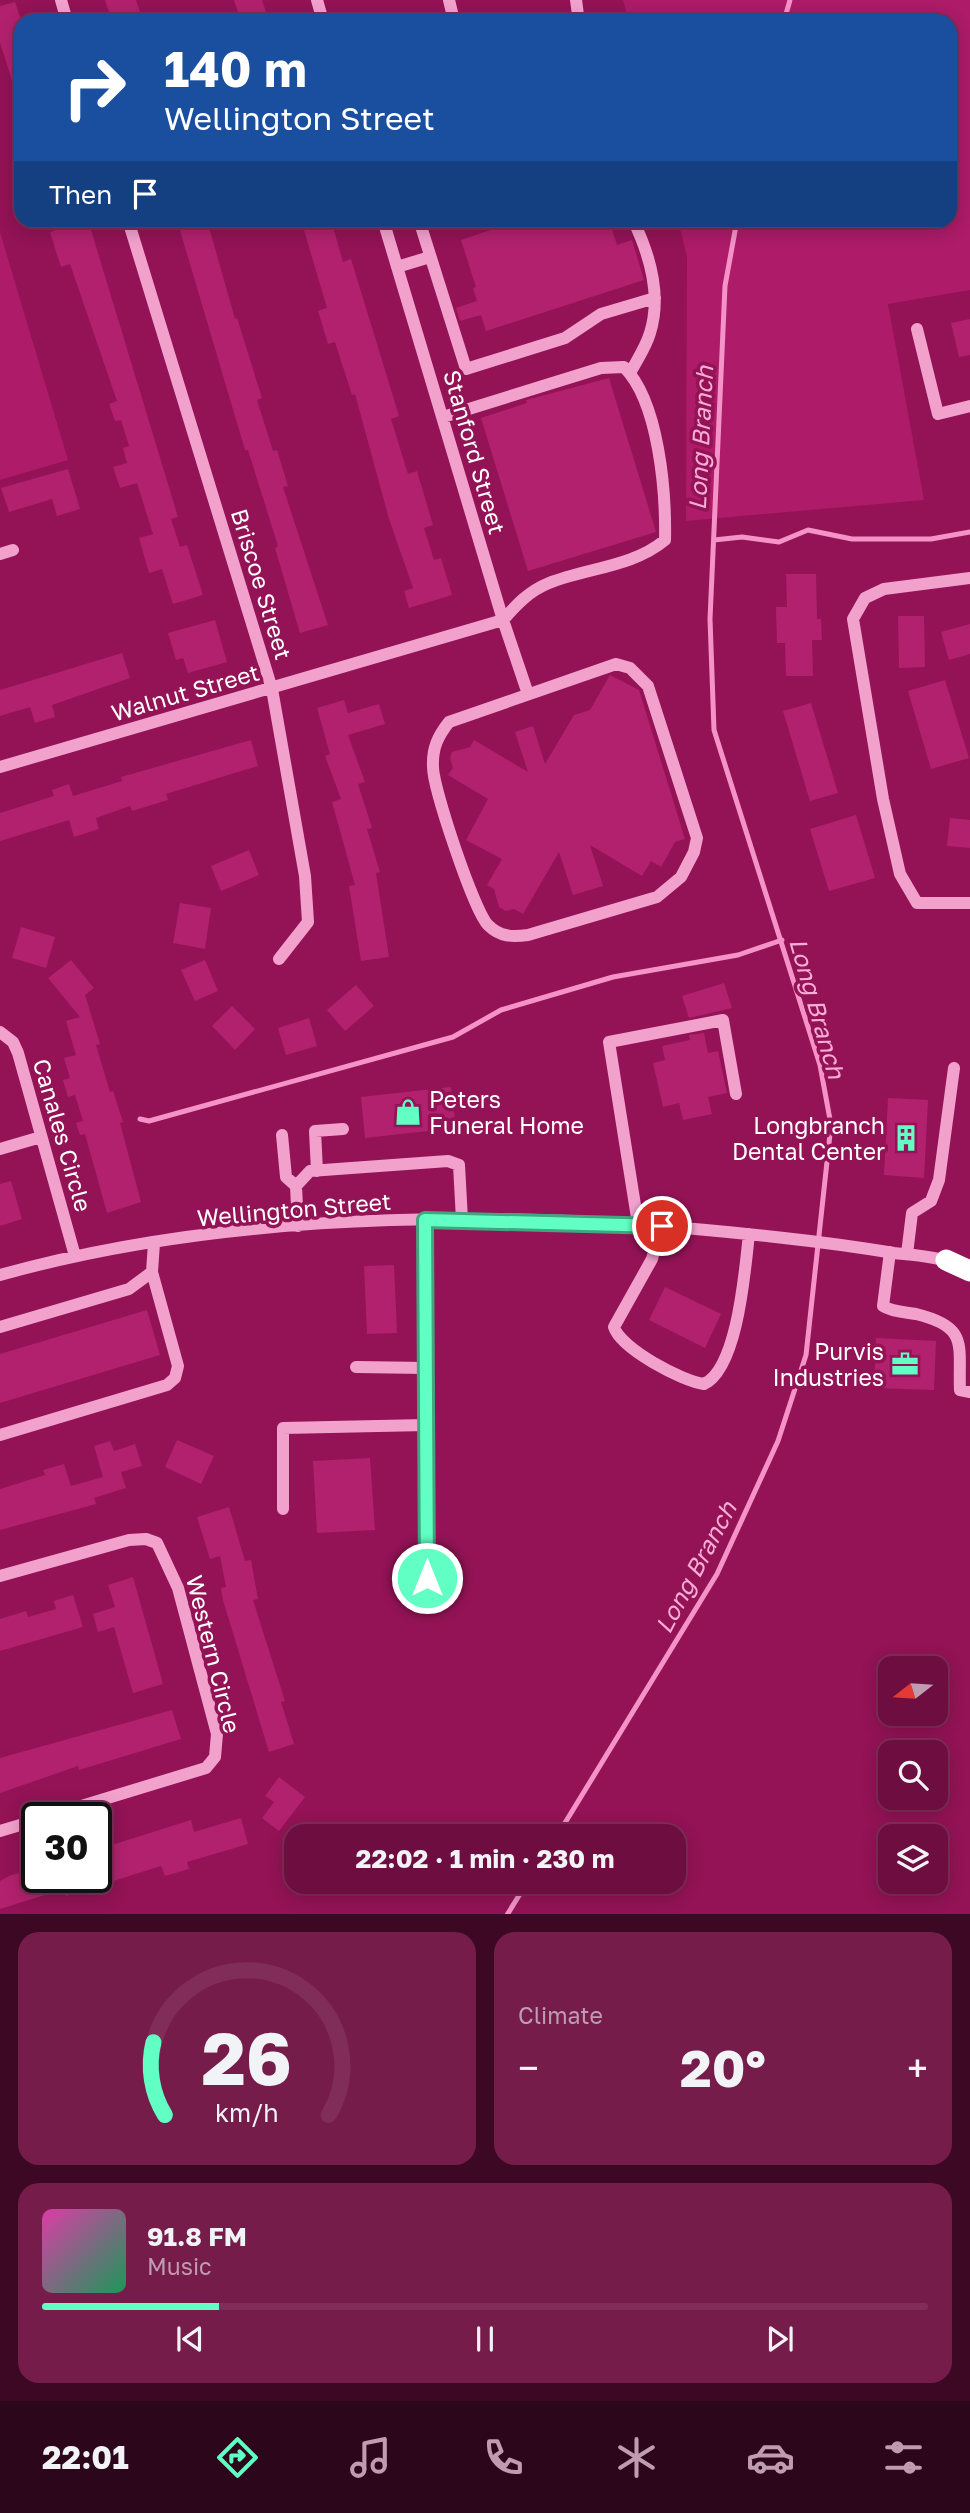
<!DOCTYPE html>
<html lang="en">
<head>
<meta charset="utf-8">
<style>
  :root { --surface:#6e0e40; --page:#761c4b; --text:#f1f3f6; --muted:#bf9cb1; --line:#802e59; --accent:#62ffc4 }
  body { margin:0; font-family:"Golos Text",sans-serif; background:var(--page); color:var(--text); height:100vh; display:flex; flex-direction:column; font-size:26px; white-space:nowrap }
  * { box-sizing:border-box; margin:0 }
  p { font-size:23px; color:var(--muted) }
  .icon { flex:none; width:38px; height:38px; fill:none; stroke:currentColor; stroke-width:2; stroke-linecap:round; stroke-linejoin:round }
  .map { position:relative; height:1914px; overflow:hidden }
  .details { display:flex; flex-direction:column; gap:18px; padding:18px; background:#3c0823; flex:1 }
  .details>* { flex:none }
  .banner { position:absolute; left:14px; top:14px; width:943px; height:214px; border-radius:21px; box-shadow:0 4px 18px #0003,0 0 0 2px var(--line); background:#1a4fa0; color:#fff; overflow:hidden }
  .needle { width:46px; rotate:253deg }
  .buttons { position:absolute; left:878px; top:1656px; display:grid; gap:14px }
  .buttons a { display:grid; place-items:center; width:70px; height:70px; border-radius:14px; background:var(--surface); box-shadow:0 4px 18px #0003,0 0 0 2px var(--line); font-size:35px }
  .speed { position:absolute; left:21px; top:1802px; display:flex; gap:14px; font-size:35px; font-weight:700; text-align:center }
  .speed>* { display:grid; place-content:center; width:91px; height:91px; border-radius:50%; background:var(--surface); box-shadow:0 4px 18px #0003,0 0 0 2px var(--line); line-height:1 }
  .speed .limit { border:4px solid #111; border-radius:10px; background:#fff; color:#111 }
  .pin { position:absolute; display:grid; place-items:center; width:60px; height:60px; color:#fff; margin:-30px; border:4px solid #fff; border-radius:50%; box-shadow:0 2px 7px #0007 }
  .me { position:absolute; width:77px; margin:-38px; rotate:0deg; stroke-linejoin:round; filter:drop-shadow(0 0 5px #0008) }
  .turn { display:flex; align-items:center; gap:24px; height:147px; padding:0 35px; font-size:32px }
  .turn .icon { width:91px; height:91px; stroke-width:2.5 }
  .turn b { display:block; font-size:49px; line-height:60px }
  .then { display:flex; align-items:center; height:66px; padding:0 35px; background:#0003; gap:14px; font-size:26px }
  .big { font-size:52px; font-weight:700; line-height:1.1 }
  .details .widget { flex:1; display:flex; flex-direction:column; justify-content:center; gap:10px; min-width:0; padding:0 24px; border-radius:21px; background:var(--page) }
  .details .dial { align-items:center; gap:0 }
  .dial svg { height:182px; overflow:visible; fill:none; stroke:var(--line); stroke-width:7; stroke-linecap:round; text-anchor:middle }
  .dial text { fill:var(--text); stroke:none }
  .song { display:flex; align-items:center; gap:21px }
  .cover { width:84px; height:84px; border-radius:10px; background:linear-gradient(135deg,hsl(320 70% 55%),hsl(150 70% 35%)) }
  .played { height:7px; border-radius:4px; background:linear-gradient(90deg,var(--accent) 20%,var(--line) 20%) }
  .keys { display:flex; justify-content:space-around; direction:ltr }
  .heat { display:flex; justify-content:space-between; align-items:center; font-size:38px; direction:ltr }
  .details .tiles { flex:1; display:grid; gap:18px; grid-template-columns:1fr 1fr }
  .widget:last-child { grid-column:span 2 }
  .trip { position:absolute; left:284px; top:1824px; width:402px; height:70px; border-radius:21px; background:var(--surface); box-shadow:0 4px 18px #0003,0 0 0 2px var(--line); font-weight:700; line-height:70px; text-align:center }
  .menu { display:flex; height:112px; justify-content:space-around; align-items:center; background:#2c061a; color:var(--muted) }
  .menu .icon { width:49px; height:49px }
  .menu .active { color:var(--accent) }
  .menu b { font-size:32px; color:var(--text) }
  .map>svg:first-child { display:block }
  .green { fill:#ad1b69 }
  .lines { fill:none; stroke-linecap:round; stroke-linejoin:round }
  .stream { stroke:#f593c9; stroke-width:5 }
  .building { fill:#b2216e }
  .minor { stroke:#f2a1cd; stroke-width:12 }
  .highway { stroke:#fff; stroke-width:21 }
  .route-casing { stroke:#40a67f; stroke-width:18 }
  .route { stroke:#62ffc4; stroke-width:12 }
  .labels { text-anchor:middle; dominant-baseline:central; stroke-width:7; stroke-linejoin:round; paint-order:stroke }
  .street-label { font-size:23px; fill:#fff; stroke:#931356 }
  .poi-label { font-size:23px; fill:#fff; stroke:#931356; text-anchor:end }
  .water-label { font-size:24px; font-style:italic; fill:#f9add6; stroke:#931356 }
</style>
</head>
<body>
<div class="map">
<svg width="970" height="1915" viewBox="0 0 970 1915">
  <rect width="100%" height="100%" fill="#931356"/>
  <!-- green -->
  <path class="green" d="M 623,0 L 970,0 L 970,290 L 888,304 L 924,500 L 686,521 L 687,257 L 678,221 L 950,220 L 950,21 L 629,21 Z
    M 0,232 L 68,460 L 0,480 Z"/>
  <g class="lines">
    <!-- stream -->
    <path class="stream" d="M 784,21 L 790,0
      M 714,540 L 742,537 L 779,542 L 808,530 L 852,539 L 931,539 L 970,532
      M 140,1119 L 149,1121 L 453,1037 L 501,1010 L 613,977 L 738,955 L 782,940
      M 557,1836 L 717,1574 L 778,1441 L 806,1355 L 831,1125 L 820,1065 L 714,730 L 710,619 L 725,286 L 737,220
      M 507,1915 L 528,1881"/>
  </g>
  <!-- building -->
  <path class="building" d="M 105,0 L 136,0 L 143,21 L 112,21 Z
    M 234,0 L 262,0 L 268,18 L 241,21 Z
    M 15,2 L 21,20 L 21,99 L 18,100 L 0,42 L 0,6 Z
    M 57,220 L 88,220 L 178,517 L 171,519 L 180,547 L 187,545 L 203,595 L 173,604 L 162,569 L 149,573 L 139,538 L 153,534 L 137,483 L 120,488 L 113,467 L 127,463 L 123,448 L 129,446 L 121,420 L 115,421 L 109,404 L 117,401 L 70,264 L 61,267 L 50,232 L 59,229 Z
    M 177,220 L 207,220 L 235,319 L 237,318 L 262,398 L 257,400 L 273,451 L 277,450 L 288,486 L 283,487 L 328,625 L 300,633 L 275,548 L 278,546 L 248,450 L 245,450 Z
    M 301,220 L 331,220 L 343,262 L 351,259 L 399,416 L 391,419 L 408,474 L 417,471 L 433,525 L 424,528 L 434,560 L 441,558 L 452,595 L 409,608 L 404,591 L 413,588 L 389,519 L 355,394 L 352,395 L 335,342 L 328,344 L 318,311 L 327,308 Z
    M 520,220 L 609,220 L 617,245 L 632,240 L 644,280 L 486,331 L 481,315 L 460,321 L 456,308 L 477,301 L 473,288 L 476,287 L 461,240 Z
    M 970,319 L 970,355 L 959,357 L 951,323 Z
    M 609,378 L 656,532 L 528,571 L 481,418 L 527,403 L 526,400 Z
    M 68,469 L 80,509 L 57,516 L 52,499 L 9,512 L 1,488 Z
    M 786,574 L 816,574 L 817,619 L 821,619 L 822,640 L 812,640 L 813,676 L 786,676 L 785,643 L 777,643 L 776,607 L 787,607 Z
    M 898,616 L 924,616 L 925,667 L 899,668 Z
    M 215,620 L 227,662 L 188,673 L 183,658 L 176,660 L 168,633 Z
    M 970,624 L 970,654 L 949,660 L 941,632 Z
    M 122,653 L 130,678 L 52,705 L 55,717 L 35,723 L 30,707 L 0,716 L 0,690 Z
    M 610,675 L 639,690 L 685,839 L 675,842 L 661,867 L 651,861 L 642,876 L 590,845 L 603,886 L 573,895 L 559,852 L 523,914 L 514,909 L 506,911 L 499,907 L 494,889 L 487,885 L 502,859 L 466,840 L 488,799 L 448,775 L 453,768 L 450,758 L 452,752 L 470,747 L 474,740 L 528,772 L 515,732 L 533,726 L 545,764 L 574,715 L 590,710 Z
    M 945,680 L 969,758 L 931,769 L 908,691 Z
    M 344,700 L 348,713 L 379,704 L 385,724 L 348,735 L 365,782 L 358,784 L 372,828 L 367,829 L 380,872 L 376,873 L 389,957 L 361,961 L 349,886 L 355,885 L 332,802 L 341,799 L 325,756 L 330,754 L 317,708 Z
    M 811,703 L 838,793 L 810,801 L 783,711 Z
    M 251,740 L 258,766 L 166,794 L 168,800 L 132,811 L 130,806 L 96,818 L 99,829 L 74,837 L 69,820 L 0,841 L 0,813 L 54,796 L 52,790 L 69,784 L 73,796 L 122,781 L 121,777 Z
    M 856,815 L 875,878 L 829,891 L 810,829 Z
    M 950,818 L 970,820 L 970,848 L 947,846 Z
    M 249,850 L 259,875 L 221,891 L 211,866 Z
    M 180,903 L 211,908 L 205,949 L 173,943 Z
    M 21,927 L 55,937 L 46,968 L 12,958 Z
    M 71,960 L 94,988 L 85,995 L 100,1044 L 96,1045 L 110,1092 L 113,1091 L 123,1122 L 120,1123 L 141,1202 L 107,1213 L 85,1134 L 80,1135 L 76,1123 L 83,1121 L 75,1095 L 68,1097 L 63,1080 L 70,1078 L 64,1058 L 76,1055 L 66,1021 L 80,1017 L 48,978 Z
    M 205,960 L 218,991 L 195,1001 L 181,970 Z
    M 724,983 L 732,1008 L 689,1018 L 682,996 Z
    M 356,985 L 374,1006 L 345,1031 L 327,1010 Z
    M 232,1006 L 255,1029 L 235,1050 L 212,1026 Z
    M 309,1018 L 317,1046 L 286,1055 L 278,1028 Z
    M 704,1033 L 708,1053 L 718,1051 L 727,1093 L 708,1097 L 712,1114 L 683,1120 L 679,1103 L 663,1107 L 653,1063 L 665,1060 L 662,1046 L 690,1040 L 689,1035 Z
    M 451,1087 L 456,1128 L 365,1138 L 361,1097 Z
    M 888,1098 L 928,1100 L 924,1178 L 884,1175 Z
    M 11,1181 L 22,1219 L 0,1226 L 0,1184 Z
    M 394,1265 L 397,1333 L 367,1334 L 364,1266 Z
    M 665,1287 L 721,1314 L 705,1348 L 649,1320 Z
    M 147,1310 L 160,1355 L 0,1403 L 0,1354 Z
    M 876,1338 L 936,1341 L 934,1390 L 874,1388 Z
    M 177,1440 L 214,1456 L 201,1484 L 165,1467 Z
    M 110,1441 L 114,1451 L 135,1444 L 142,1466 L 121,1472 L 126,1488 L 94,1498 L 96,1504 L 0,1530 L 0,1489 L 45,1475 L 43,1470 L 64,1464 L 71,1486 L 103,1477 L 94,1446 Z
    M 370,1458 L 375,1530 L 317,1533 L 313,1461 Z
    M 229,1507 L 245,1561 L 251,1560 L 258,1599 L 253,1600 L 285,1701 L 281,1702 L 294,1744 L 269,1752 L 223,1600 L 221,1588 L 226,1587 L 220,1556 L 210,1559 L 197,1517 Z
    M 133,1577 L 163,1684 L 133,1693 L 114,1627 L 98,1632 L 93,1614 L 115,1607 L 108,1585 Z
    M 73,1595 L 83,1627 L 0,1651 L 0,1619 L 26,1611 L 28,1617 L 56,1609 L 54,1601 Z
    M 172,1710 L 181,1739 L 79,1770 L 78,1766 L 0,1793 L 0,1758 Z
    M 279,1777 L 305,1797 L 279,1831 L 262,1818 L 274,1802 L 265,1796 Z
    M 241,1818 L 248,1844 L 187,1862 L 189,1869 L 165,1876 L 161,1866 L 66,1896 L 64,1889 L 0,1909 L 0,1881 L 9,1876 L 37,1868 L 37,1878 L 96,1878 L 96,1850 L 191,1820 L 194,1832 Z"/>
  <g class="lines">
    <!-- minor -->
    <path class="minor" d="M 61,0 L 67,21
      M 317,0 L 323,21
      M 449,0 L 454,21
      M 573,21 L 578,15 L 576,0
      M 128,220 L 272,689 L 305,876 L 308,922 L 279,959
      M 383,220 L 503,620 L 528,694
      M 419,220 L 466,369 L 565,338 L 601,314 L 655,298
      M 397,267 L 430,257
      M 917,329 L 938,414 L 970,406
      M 630,373 C 637,360 646,347 650,333 C 662,295 650,255 633,220
      M 0,554 L 13,550
      M 970,578 L 884,589 L 865,598 L 853,619 L 883,799 L 900,874 L 917,903 L 970,903
      M 616,664 L 630,668 L 648,686 L 697,838 L 694,852 L 681,877 L 657,897 L 528,935 C 512,937 500,937 488,925 C 474,911 433,788 433,767 C 432,748 438,736 449,722 Z
      M 0,767 L 503,620 C 516,605 529,591 549,583 C 586,568 633,567 665,540 C 666,492 659,402 624,367 L 601,368 L 443,417
      M 0,1032 L 13,1042 L 18,1053 L 75,1256
      M 282,1135 L 286,1177 L 296,1186
      M 0,1149 L 41,1137
      M 317,1171 L 315,1131 L 343,1129
      M 425,1220 L 428,1604
      M 638,1224 L 609,1042 L 723,1020 L 736,1094
      M 298,1226 L 296,1186 L 310,1171 L 448,1161 L 459,1165 L 462,1220
      M 661,1226 L 652,1259 L 614,1327 C 621,1349 682,1381 704,1384 C 738,1368 745,1269 749,1234
      M 890,1252 L 883,1306 C 892,1312 905,1312 916,1314 C 970,1327 958,1346 960,1390 L 970,1392
      M 907,1254 L 912,1213 L 931,1201 L 939,1180 L 954,1068
      M 0,1275 C 242,1207 536,1209 784,1238 C 821,1242 857,1247 894,1253 C 913,1255 933,1256 951,1262
      M 0,1327 L 129,1289 L 152,1272
      M 356,1367 L 426,1368
      M 0,1435 L 167,1385 L 175,1378 L 178,1366 L 152,1272 L 154,1243
      M 283,1509 L 283,1428 L 426,1425
      M 0,1576 L 129,1540 L 146,1539 L 157,1543 L 178,1588 L 217,1734 L 215,1757 L 206,1768 L 42,1818
      M 0,1831 L 37,1820"/>
    <!-- highway -->
    <path class="highway" d="M 946,1260 L 970,1271"/>
  </g>
  <g class="lines">
    <defs>
      <path id="route" d="M 427,1578 L 425,1220 L 662,1226"/>
    </defs>
    <!-- route casing -->
    <use href="#route" class="route-casing"/>
    <!-- route -->
    <use href="#route" class="route"/>
  </g>
  <!-- icons -->
  <defs>
    <symbol id="shop-bare" viewBox="-9 -9 18 18"><path d="M-5-2.5h2.3a2.7 3.5 0 0 1 5.4 0H5L5.5 6h-11ZM-1.5-2.5h3a1.5 2.3 0 0 0-3 0Z" fill="#62ffc4" stroke="#931356" stroke-width="2.5" paint-order="stroke"/></symbol>
    <symbol id="building-bare" viewBox="-9 -9 18 18"><path d="M-4-6H4V6H1V3H-1V6H-4ZM-2.5-4.3h1.7v1.8h-1.7ZM.8-4.3h1.7v1.8H.8ZM-2.5-1h1.7V.8h-1.7ZM.8-1h1.7V.8H.8Z" fill="#62ffc4" stroke="#931356" stroke-width="2.5" paint-order="stroke"/></symbol>
    <symbol id="office-bare" viewBox="-9 -9 18 18"><path d="M-6-3h4V-5.5h4V-3h4V5H-6ZM-1-4.5V-3h2v-1.5ZM-6 0V1H6V0Z" fill="#62ffc4" stroke="#931356" stroke-width="2.5" paint-order="stroke"/></symbol>
  </defs>
  <g fill-rule="evenodd">
    <use href="#shop-bare" x="389" y="1093" width="38" height="38"/>
    <use href="#building-bare" x="887" y="1119" width="38" height="38"/>
    <use href="#office-bare" x="886" y="1345" width="38" height="38"/>
  </g>
  <g class="labels">
    <!-- street labels -->
    <g class="street-label">
      <text transform="translate(475 452) rotate(74)">Stanford Street</text>
      <text transform="translate(262 584) rotate(73)">Briscoe Street</text>
      <text transform="translate(185 692) rotate(-16)">Walnut Street</text>
      <text transform="translate(63 1135) rotate(74)">Canales Circle</text>
      <text transform="translate(294 1209) rotate(-5)">Wellington Street</text>
      <text transform="translate(214 1654) rotate(76)">Western Circle</text>
    </g>
    <!-- poi labels -->
    <g class="poi-label">
      <text x="429" y="1099" text-anchor="start">Peters<tspan x="429" dy="26">Funeral Home</tspan></text>
      <text x="885" y="1125">Longbranch<tspan x="885" dy="26">Dental Center</tspan></text>
      <text x="884" y="1351">Purvis<tspan x="884" dy="26">Industries</tspan></text>
    </g>
    <!-- water labels -->
    <g class="water-label">
      <text transform="translate(700 438) rotate(-87)">Long Branch</text>
      <text transform="translate(818 1008) rotate(74)">Long Branch</text>
      <text transform="translate(695 1567) rotate(-62)">Long Branch</text>
    </g>
  </g>
</svg>
<div class="buttons">
<a><svg class="needle" viewBox="-14 -14 28 28"><path d="M0-13l5 13h-10z" fill="#e53935"/><path d="M0 13l5-13h-10z" fill="#bf9cb1"/></svg></a>
<a><svg class="icon" aria-label="search" viewBox="0 0 24 24"><circle cx="10" cy="10" r="6"/><path d="M15 15l6 6"/></svg></a>
<a><svg class="icon" aria-label="layers" viewBox="0 0 24 24"><path d="M12 4l9 5-9 5-9-5zM3 14l9 5 9-5"/></svg></a>
</div>
<div class="speed"><div class="limit">30</div></div>
<div class="pin" style="left:662px;top:1226px;background:#d93025"><svg class="icon" aria-label="arrive" viewBox="0 0 24 24"><path d="M6 21V4h12l-3 4 3 4H6"/></svg></div>
<svg class="me" style="left:427px;top:1578px" viewBox="-20 -20 40 40"><circle r="17" fill="#62ffc4" stroke="#fff" stroke-width="3"/><path d="M0-11L8 9 0 5-8 9z" fill="#fff"/></svg>
<div class="trip">22:02 · 1 min · 230 m</div>
<div class="banner">
<div class="turn"><svg class="icon" aria-label="right" viewBox="0 0 24 24"><path d="M7 20v-9h11M14 6l5 5-5 5"/></svg><div><b>140 m</b>Wellington Street</div></div>
<div class="then">Then<svg class="icon" aria-label="arrive" viewBox="0 0 24 24"><path d="M6 21V4h12l-3 4 3 4H6"/></svg></div>
</div>
</div>
<section class="details">
<div class="tiles">
<div class="widget dial"><svg viewBox="0 0 100 80">
<path d="M14 69A42 42 0 1 1 86 69"/>
<path d="M14 69A42 42 0 0 1 9 37" stroke="#62ffc4"/>
<text x="50" y="56" font-size="32" font-weight="700">26</text>
<text x="50" y="72" font-size="11">km/h</text>
</svg></div>
<div class="widget"><p>Climate</p>
<div class="heat"><a>−</a><b class="big">20°</b><a>+</a></div>
</div>
<div class="widget">
<div class="song"><i class="cover"></i><div><b>91.8 FM</b><p>Music</p></div></div>
<div class="played"></div>
<div class="keys"><svg class="icon" aria-label="previous" viewBox="0 0 24 24"><path d="M18 5L8 12l10 7zM5 5v14"/></svg><svg class="icon" aria-label="pause" viewBox="0 0 24 24"><path d="M8 5v14M16 5v14"/></svg><svg class="icon" aria-label="next" viewBox="0 0 24 24"><path d="M6 5l10 7-10 7zM19 5v14"/></svg></div>
</div>
</div>
</section>
<nav class="menu">
<b>22:01</b>
<svg class="icon active" aria-label="directions" viewBox="0 0 24 24"><path d="M12 3l9 9-9 9-9-9zM9 14v-3h6M13 9l2 2-2 2"/></svg>
<svg class="icon" aria-label="music" viewBox="0 0 24 24"><path d="M9 18V5l10-2v13"/><circle cx="6" cy="18" r="3"/><circle cx="16" cy="16" r="3"/></svg>
<svg class="icon" aria-label="phone" viewBox="0 0 24 24"><path d="M5 4h4l2 5-3 2q2 4 5 5l2-3 5 2v4C11 20 4 13 5 4z"/></svg>
<svg class="icon" aria-label="climate" viewBox="0 0 24 24"><path d="M12 3v18M4 7l16 10M4 17L20 7"/></svg>
<svg class="icon" aria-label="car" viewBox="0 0 24 24"><path d="M5 17H2v-5l4-1 3-4h7l3 4 3 1v5h-3M9 17h6M6 11h13"/><circle cx="7" cy="17" r="2"/><circle cx="17" cy="17" r="2"/></svg>
<svg class="icon" aria-label="filters" viewBox="0 0 24 24"><path d="M4 7h16M4 17h16"/><circle cx="9" cy="7" r="2"/><circle cx="15" cy="17" r="2"/></svg>
</nav>
</body>
</html>
